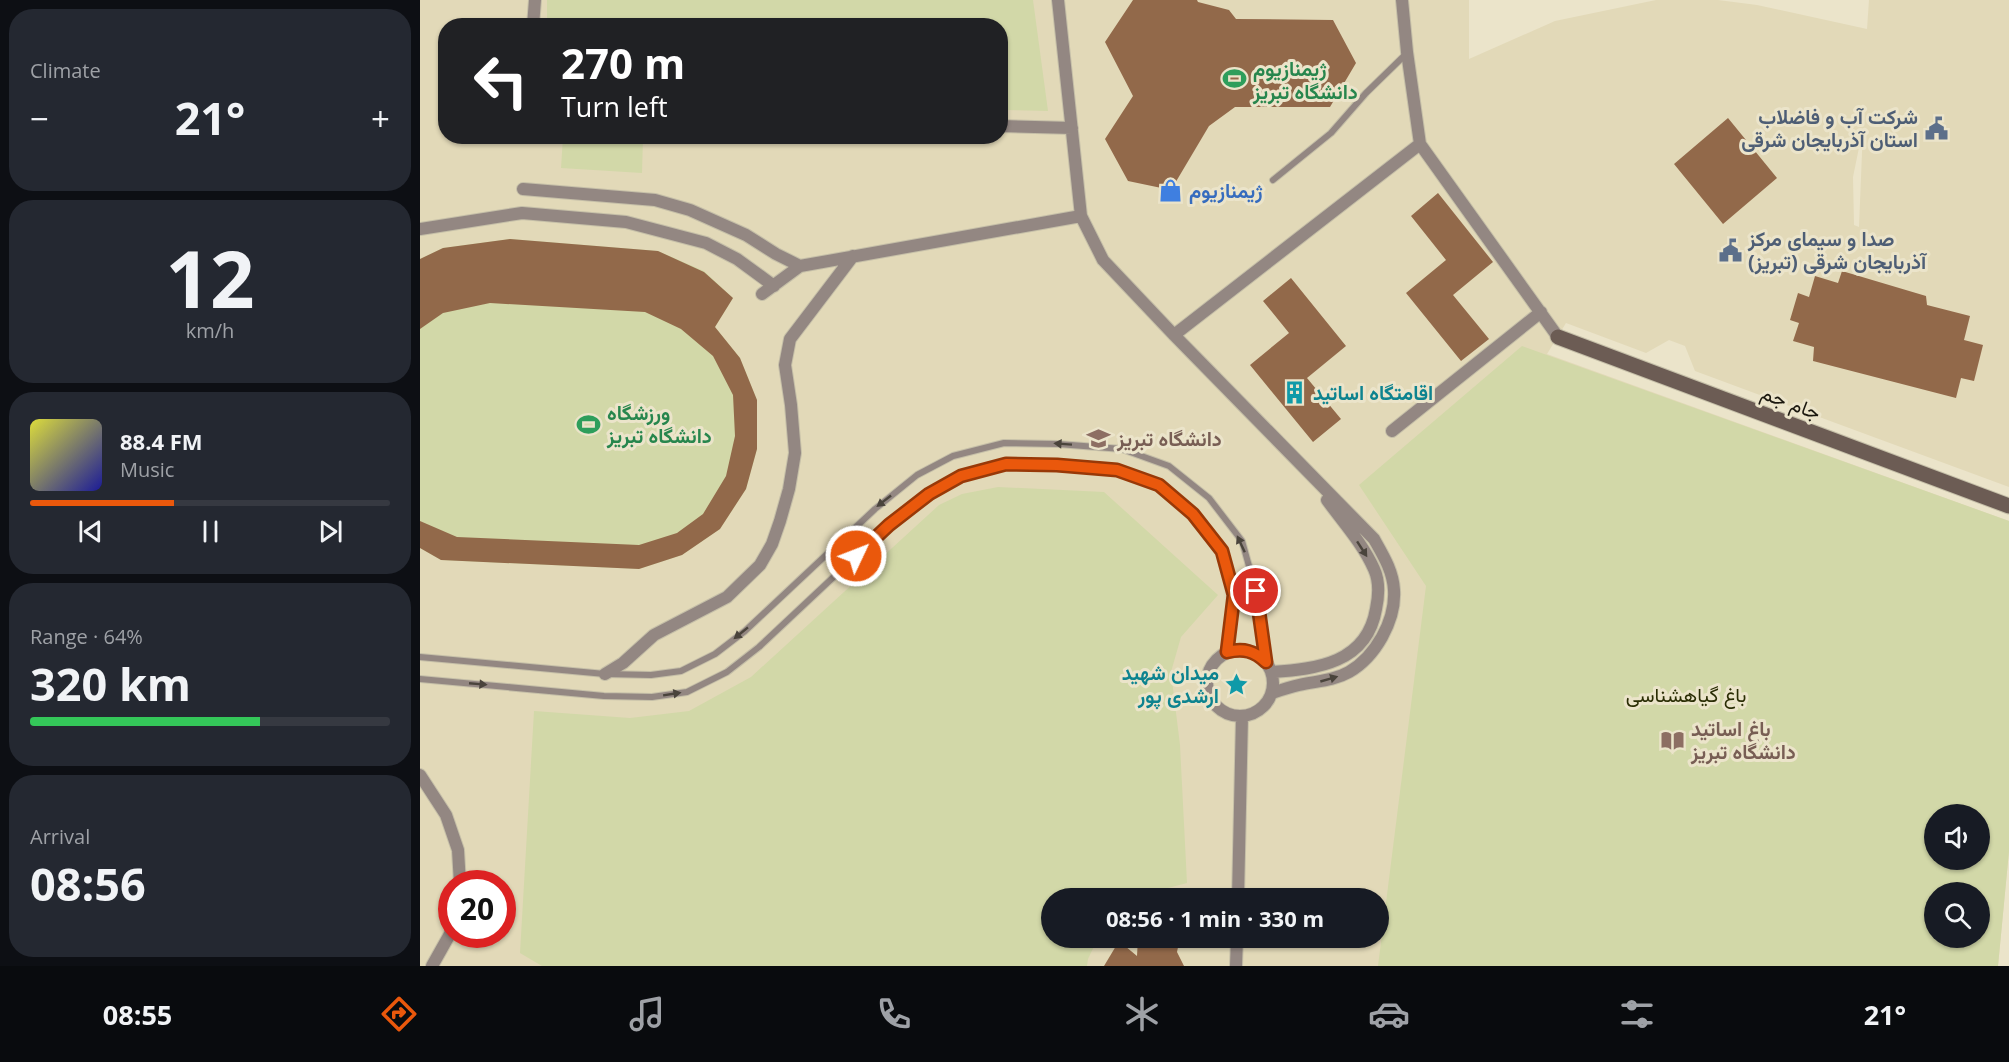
<!DOCTYPE html>
<html lang="en">
<head>
<meta charset="utf-8">
<style>
  :root { --surface:#171b24; --page:#242831; --text:#f1f3f6; --muted:#9ea1a6; --line:#363941; --accent:#ea580c }
  body { margin:0; font-family:"Open Sans",Vazirmatn,sans-serif; background:var(--page); color:var(--text); height:100vh; display:flex; flex-direction:column; font-size:22px; white-space:nowrap }
  * { box-sizing:border-box; margin:0 }
  p { font-size:20px; color:var(--muted) }
  .icon { flex:none; width:33px; height:33px; fill:none; stroke:currentColor; stroke-width:2; stroke-linecap:round; stroke-linejoin:round }
  .map { position:relative; flex:1; overflow:hidden }
  .sheet { display:flex; flex-direction:column; gap:9px; padding:9px; background:#0d0f14; width:420px }
  .sheet>* { flex:none }
  .guide { position:absolute; left:18px; top:18px; width:570px; height:126px; border-radius:24px; box-shadow:0 2px 4px #0004; background:#202124; color:#fff; overflow:hidden }
  .tools { position:absolute; left:1504px; top:804px; display:grid; gap:12px }
  .tools a { display:grid; place-items:center; width:66px; height:66px; border-radius:50%; background:var(--surface); box-shadow:0 2px 4px #0004; font-size:30px }
  .speed { position:absolute; left:18px; top:870px; display:flex; gap:12px; font-size:30px; font-weight:700; text-align:center }
  .speed>* { display:grid; place-content:center; width:78px; height:78px; border-radius:50%; background:var(--surface); box-shadow:0 2px 4px #0004; line-height:1 }
  .speed .limit { border:9px solid #d22; background:#fff; color:#111 }
  .pin { position:absolute; display:grid; place-items:center; width:51px; height:51px; color:#fff; margin:-26px; border:3px solid #fff; border-radius:50%; box-shadow:0 2px 6px #0007 }
  .me { position:absolute; width:66px; margin:-33px; rotate:47deg; stroke-linejoin:round; filter:drop-shadow(0 0 4px #0008) }
  .turn { display:flex; align-items:center; gap:21px; height:126px; padding:0 24px; font-size:27px }
  .turn .icon { width:78px; height:78px; stroke-width:2.5 }
  .turn b { display:block; font-size:42px; line-height:51px }
  .big { font-size:45px; font-weight:700; line-height:1.1 }
  .sheet .tile { flex:1; display:flex; flex-direction:column; justify-content:center; gap:9px; min-width:0; padding:0 21px; border-radius:24px; background:var(--page) }
  .sheet .dial { align-items:center; gap:0 }
  .dial b { font-size:78px; line-height:1 }
  .song { display:flex; align-items:center; gap:18px }
  .cover { width:72px; height:72px; border-radius:9px; background:linear-gradient(135deg,hsl(60 70% 55%),hsl(240 70% 35%)) }
  .played { height:6px; border-radius:3px; background:linear-gradient(90deg,var(--accent) 40%,var(--line) 40%) }
  .keys { display:flex; justify-content:space-around; direction:ltr }
  .heat { display:flex; justify-content:space-between; align-items:center; font-size:33px; direction:ltr }
  .charge { height:9px; border-radius:4px; background:linear-gradient(90deg,#34c759 64%,var(--line) 0) }
  .trip { position:absolute; left:621px; top:888px; width:348px; height:60px; border-radius:30px; background:var(--surface); box-shadow:0 2px 4px #0004; font-weight:700; line-height:60px; text-align:center }
  .dock { display:flex; height:96px; justify-content:space-around; align-items:center; background:#090b0e; color:var(--muted) }
  .dock .icon { width:42px; height:42px }
  .dock .on { color:var(--accent) }
  .dock b { font-size:27px; color:var(--text) }
  main { display:flex; flex:1; min-height:0 }
  .map>svg:first-child { display:block }
  .built { fill:#e2d9b8; fill-rule:evenodd }
  .green { fill:#d2d8a8; fill-rule:evenodd }
  .building { fill:#92694a }
  .lines { fill:none; stroke-linecap:round; stroke-linejoin:round }
  .lane-casing { stroke:#c5bfa8; stroke-width:8 }
  .street-casing { stroke:#c5bfa8; stroke-width:14 }
  .secondary-casing { stroke:#c5bfa8; stroke-width:17 }
  .lane { stroke:#938782; stroke-width:6 }
  .street { stroke:#938782; stroke-width:12 }
  .secondary { stroke:#6c5c54; stroke-width:15 }
  .oneway { fill:#4a443c }
  .route-casing { stroke:#983908; stroke-width:15 }
  .route { stroke:#ea580c; stroke-width:10 }
  .labels { text-anchor:middle; dominant-baseline:central; stroke-width:6; stroke-linejoin:round; paint-order:stroke }
  .leisure-label { font-size:20px; font-weight:bold; fill:#27864d; stroke:#ebe4ca; text-anchor:start }
  .service-label { font-size:20px; font-weight:bold; fill:#4e5e75; stroke:#ebe4ca; text-anchor:end }
  .shop-label { font-size:20px; font-weight:bold; fill:#366cbe; stroke:#ebe4ca; text-anchor:start }
  .culture-label { font-size:20px; font-weight:bold; fill:#0d838f; stroke:#ebe4ca; text-anchor:start }
  .street-label { font-size:20px; fill:#1a170e; stroke:#ebe4ca }
  .education-label { font-size:20px; font-weight:bold; fill:#785e54; stroke:#ebe4ca; text-anchor:start }
  .park-label { font-size:20px; fill:#2a2d04; stroke:#ebe4ca }
</style>
</head>
<body>
<main>
<section class="sheet">
<div class="tile"><p>Climate</p>
<div class="heat"><a>−</a><b class="big">21°</b><a>+</a></div>
</div>
<div class="tile dial"><b>12</b><p>km/h</p></div>
<div class="tile">
<div class="song"><i class="cover"></i><div><b>88.4 FM</b><p>Music</p></div></div>
<div class="played"></div>
<div class="keys"><svg class="icon" aria-label="previous" viewBox="0 0 24 24"><path d="M18 5L8 12l10 7zM5 5v14"/></svg><svg class="icon" aria-label="pause" viewBox="0 0 24 24"><path d="M8 5v14M16 5v14"/></svg><svg class="icon" aria-label="next" viewBox="0 0 24 24"><path d="M6 5l10 7-10 7zM19 5v14"/></svg></div>
</div>
<div class="tile"><p>Range · 64%</p><b class="big">320 km</b><div class="charge"></div></div>
<div class="tile"><p>Arrival</p><b class="big">08:56</b></div>
</section>
<div class="map">
<svg width="1589" height="966" viewBox="0 0 1589 966">
  <rect width="100%" height="100%" fill="#ebe4ca"/>
  <!-- built -->
  <path class="built" d="M 0,0 L 1049,0 L 1049,59 L 1135,21 L 1236,0 L 1298,0 L 1337,5 L 1447,29 L 1449,0 L 1589,0 L 1589,487 L 1275,371 L 1265,346 L 1249,340 L 1226,353 L 1146,323 L 1127,354 L 1589,521 L 1589,851 L 1578,966 L 0,966 ZM 26,26 L 580,26 L 580,136 L 26,136 ZM 1443,128 L 1439,227 L 1434,225 L 1433,177 ZM 1515,814 L 1560,814 L 1560,860 L 1515,860 ZM 32,884 L 82,884 L 82,934 L 32,934 ZM 1515,892 L 1560,892 L 1560,938 L 1515,938 ZM 632,898 L 958,898 L 958,938 L 632,938 Z"/>
  <!-- green -->
  <path class="green" d="M 127,0 L 613,0 L 628,111 L 581,110 L 580,26 L 127,25 Z
    M 143,137 L 223,137 L 222,173 L 141,168 Z
    M 90,239 L 238,251 L 284,271 L 313,298 L 295,327 L 320,358 L 337,400 L 337,449 L 326,489 L 300,529 L 262,555 L 219,569 L 21,560 L 0,548 L 0,259 L 23,248 Z
    M 1102,346 L 1589,521 L 1589,851 L 1578,966 L 958,966 L 1006,586 L 939,485 ZM 1560,814 L 1560,860 L 1515,860 L 1515,814 ZM 1560,892 L 1560,938 L 1515,938 L 1515,892 Z
    M 578,487 L 684,492 L 798,595 L 761,637 L 751,672 L 760,745 L 767,883 L 744,889 L 731,898 L 632,898 L 632,938 L 678,938 L 668,959 L 667,966 L 122,966 L 100,953 L 114,711 L 210,718 L 269,711 L 331,677 L 519,505 L 542,494 Z"/>
  <!-- building -->
  <path class="building" d="M 713,0 L 777,0 L 778,2 L 809,10 L 816,19 L 913,20 L 936,63 L 910,107 L 815,107 L 789,126 L 751,190 L 708,181 L 685,139 L 713,96 L 685,42 Z
    M 1308,118 L 1357,178 L 1303,224 L 1254,164 Z
    M 1018,193 L 1073,262 L 1033,295 L 1069,339 L 1041,361 L 986,293 L 1026,260 L 991,216 Z
    M 90,239 L 238,251 L 284,272 L 313,298 L 295,327 L 320,358 L 337,400 L 337,449 L 326,489 L 300,529 L 262,555 L 219,569 L 21,560 L 0,548 L 0,521 L 37,537 L 219,545 L 257,533 L 283,514 L 306,476 L 315,436 L 313,395 L 293,356 L 261,329 L 225,312 L 70,303 L 23,313 L 0,329 L 0,259 L 23,248 Z
    M 1422,271 L 1506,296 L 1507,305 L 1550,316 L 1544,340 L 1563,345 L 1554,381 L 1541,378 L 1536,398 L 1393,361 L 1394,347 L 1373,341 L 1379,323 L 1370,320 L 1378,293 L 1389,297 L 1395,276 L 1418,283 Z
    M 871,278 L 926,346 L 887,378 L 921,419 L 893,442 L 830,365 L 869,333 L 843,301 Z
    M 718,938 L 760,938 L 757,952 L 764,966 L 684,966 L 699,941 L 717,956 Z"/>
  <g class="lines">
    <defs>
      <path id="lane" d="M 853,180 L 911,133 L 946,93 L 987,53
        M 0,657 L 185,674 L 231,675 L 261,671 L 295,654 L 325,631 L 455,509 L 497,475 L 533,456 L 584,443 L 638,444 L 702,449 L 749,466 L 789,498 L 822,541 L 836,591 L 846,662
        M 0,679 L 184,696 L 232,697 L 267,692 L 307,672 L 339,647 L 469,525 L 509,494 L 541,476 L 586,464 L 637,465 L 697,470 L 739,485 L 773,514 L 802,551 L 814,595 L 808,652"/>
      <path id="street" d="M 638,0 L 661,216 L 683,260 L 754,335 L 954,539 C 963,555 973,571 974,590 C 976,621 955,657 929,672 C 913,681 896,681 879,685 C 870,687 861,690 852,693
        M 113,26 L 115,0
        M 580,126 L 652,128
        M 1000,144 L 1138,337
        M 103,189 L 235,200 L 270,210 L 326,235 L 356,254 L 380,266
        M 0,229 L 102,213 L 206,222 L 286,243 L 317,259 L 354,286
        M 342,294 L 380,266 L 661,216
        M 754,335 L 1000,144 L 987,52 L 982,0
        M 972,431 L 1121,312
        M787 683a33 33 0 1 1 66 0a33 33 0 1 1-66 0Z
        M 852,672 C 897,669 947,663 956,609 C 959,595 960,582 954,569 C 943,544 923,522 907,500
        M 185,674 L 203,663 L 234,635 L 307,597 L 340,565 L 352,544 L 360,521 L 369,489 L 375,453 L 371,405 L 365,365 L 370,339 L 433,256
        M 0,775 L 26,815 L 38,850 L 40,884
        M 818,898 L 822,716
        M 12,966 L 30,934 L 32,927
        M 816,966 L 817,938"/>
      <path id="secondary" d="M 1138,337 L 1589,506"/>
    </defs>
    <!-- lane casing -->
    <use href="#lane" class="lane-casing"/>
    <!-- street casing -->
    <use href="#street" class="street-casing"/>
    <!-- secondary casing -->
    <use href="#secondary" class="secondary-casing"/>
    <!-- lane -->
    <use href="#lane" class="lane"/>
    <!-- street -->
    <use href="#street" class="street"/>
    <!-- secondary -->
    <use href="#secondary" class="secondary"/>
  </g>
  <!-- one-way arrows -->
  <defs><path id="oneway-solid" d="M-6-.8H1V-3.2L6.5 0L1 3.2V.8H-6Z" transform="scale(1.5)"/></defs>
  <g class="oneway">
    <use href="#oneway-solid" transform="translate(643 444) rotate(-176)"/>
    <use href="#oneway-solid" transform="translate(464 501) rotate(142)"/>
    <use href="#oneway-solid" transform="translate(821 544) rotate(-115)"/>
    <use href="#oneway-solid" transform="translate(942 549) rotate(57)"/>
    <use href="#oneway-solid" transform="translate(321 633) rotate(141)"/>
    <use href="#oneway-solid" transform="translate(909 679) rotate(-16)"/>
    <use href="#oneway-solid" transform="translate(58 684) rotate(5)"/>
    <use href="#oneway-solid" transform="translate(252 694) rotate(-9)"/>
  </g>
  <g class="lines">
    <defs>
      <path id="route" d="M 436,556 L 469,525 L 509,494 L 541,476 L 586,464 L 637,465 L 697,470 L 739,485 L 773,514 L 802,551 L 814,595 L 807,652 C 824,648 834,651 846,662 L 836,591"/>
    </defs>
    <!-- route casing -->
    <use href="#route" class="route-casing"/>
    <!-- route -->
    <use href="#route" class="route"/>
  </g>
  <!-- icons -->
  <defs>
    <symbol id="stadium-bare" viewBox="-9 -9 18 18"><path d="M0-5a6.5 5 0 1 0 0 10a6.5 5 0 1 0 0-10ZM-3.5-1.8h7v3.6h-7Z" fill="#2e9e5b" stroke="#ebe4ca" stroke-width="2.5" paint-order="stroke"/></symbol>
    <symbol id="civic-bare" viewBox="-9 -9 18 18"><path d="M-.6-6.5H3V-4.5H.6V-3L4-1V1h2V6H-6V1h2V-1L-.6-3ZM-1.2 2.5V6h2.4V2.5Z" fill="#5c6f8a" stroke="#ebe4ca" stroke-width="2.5" paint-order="stroke"/></symbol>
    <symbol id="shop-bare" viewBox="-9 -9 18 18"><path d="M-5-2.5h2.3a2.7 3.5 0 0 1 5.4 0H5L5.5 6h-11ZM-1.5-2.5h3a1.5 2.3 0 0 0-3 0Z" fill="#3f7fe0" stroke="#ebe4ca" stroke-width="2.5" paint-order="stroke"/></symbol>
    <symbol id="building-bare" viewBox="-9 -9 18 18"><path d="M-4-6H4V6H1V3H-1V6H-4ZM-2.5-4.3h1.7v1.8h-1.7ZM.8-4.3h1.7v1.8H.8ZM-2.5-1h1.7V.8h-1.7ZM.8-1h1.7V.8H.8Z" fill="#0f9aa8" stroke="#ebe4ca" stroke-width="2.5" paint-order="stroke"/></symbol>
    <symbol id="university-bare" viewBox="-9 -9 18 18"><path d="M0-5L7-2L0 1L-7-2ZM-4 1L0 2.5L4 1V4Q0 6-4 4Z" fill="#8d6e63" stroke="#ebe4ca" stroke-width="2.5" paint-order="stroke"/></symbol>
    <symbol id="sight-bare" viewBox="-9 -9 18 18"><path d="M0-6L1.8-2.2L6-1.7L2.9 1.2L3.7 5.4L0 3.3L-3.7 5.4L-2.9 1.2L-6-1.7L-1.8-2.2Z" fill="#0f9aa8" stroke="#ebe4ca" stroke-width="2.5" paint-order="stroke"/></symbol>
    <symbol id="library-bare" viewBox="-9 -9 18 18"><path d="M-6-4Q-3-5.5-.7-3.5V5Q-3 3-6 4ZM6-4Q3-5.5 .7-3.5V5Q3 3 6 4Z" fill="#8d6e63" stroke="#ebe4ca" stroke-width="2.5" paint-order="stroke"/></symbol>
  </defs>
  <g fill-rule="evenodd">
    <use href="#stadium-bare" x="798" y="62" width="33" height="33"/>
    <use href="#civic-bare" x="1500" y="112" width="33" height="33"/>
    <use href="#shop-bare" x="734" y="174" width="33" height="33"/>
    <use href="#civic-bare" x="1294" y="234" width="33" height="33"/>
    <use href="#building-bare" x="858" y="376" width="33" height="33"/>
    <use href="#stadium-bare" x="152" y="408" width="33" height="33"/>
    <use href="#university-bare" x="662" y="422" width="33" height="33"/>
    <use href="#sight-bare" x="800" y="668" width="33" height="33"/>
    <use href="#library-bare" x="1236" y="724" width="33" height="33"/>
  </g>
  <g class="labels">
    <!-- leisure labels -->
    <g class="leisure-label">
      <text x="833" y="68">ژیمنازیوم<tspan x="833" dy="23">دانشگاه تبریز</tspan></text>
      <text x="187" y="412">ورزشگاه<tspan x="187" dy="23">دانشگاه تبریز</tspan></text>
    </g>
    <!-- service labels -->
    <g class="service-label">
      <text x="1498" y="116">شرکت آب و فاضلاب<tspan x="1498" dy="23">استان آذربایجان شرقی</tspan></text>
      <text x="1328" y="238" text-anchor="start">صدا و سیمای مرکز<tspan x="1328" dy="23">آذربایجان شرقی (تبریز)</tspan></text>
    </g>
    <!-- shop labels -->
    <g class="shop-label">
      <text x="769" y="190">ژیمنازیوم</text>
    </g>
    <!-- culture labels -->
    <g class="culture-label">
      <text x="893" y="392">اقامتگاه اساتید</text>
      <text x="799" y="672" text-anchor="end">میدان شهید<tspan x="799" dy="23">ارشدی پور</tspan></text>
    </g>
    <!-- street labels -->
    <g class="street-label">
      <text transform="translate(1371 402) rotate(21)">جام جم</text>
    </g>
    <!-- education labels -->
    <g class="education-label">
      <text x="697" y="438">دانشگاه تبریز</text>
      <text x="1271" y="728">باغ اساتید<tspan x="1271" dy="23">دانشگاه تبریز</tspan></text>
    </g>
    <!-- park labels -->
    <g class="park-label">
      <text x="1266" y="694">باغ گیاهشناسی</text>
    </g>
  </g>
</svg>
<div class="tools">
<a><svg class="icon" aria-label="sound" viewBox="0 0 24 24"><path d="M4 9h4l5-4v14l-5-4H4zM17 9q2 3 0 6"/></svg></a>
<a><svg class="icon" aria-label="search" viewBox="0 0 24 24"><circle cx="10" cy="10" r="6"/><path d="M15 15l6 6"/></svg></a>
</div>
<div class="speed"><div class="limit">20</div></div>
<div class="pin" style="left:836px;top:591px;background:#d93025"><svg class="icon" aria-label="arrive" viewBox="0 0 24 24"><path d="M6 21V4h12l-3 4 3 4H6"/></svg></div>
<svg class="me" style="left:436px;top:556px" viewBox="-20 -20 40 40"><circle r="17" fill="#ea580c" stroke="#fff" stroke-width="3"/><path d="M0-11L8 9 0 5-8 9z" fill="#fff"/></svg>
<div class="trip">08:56 · 1 min · 330 m</div>
<div class="guide">
<div class="turn"><svg class="icon" aria-label="left" viewBox="0 0 24 24"><path d="M17 20v-9H6M10 6l-5 5 5 5"/></svg><div><b>270 m</b>Turn left</div></div>
</div>
</div>
</main>
<nav class="dock">
<b>08:55</b>
<svg class="icon on" aria-label="directions" viewBox="0 0 24 24"><path d="M12 3l9 9-9 9-9-9zM9 14v-3h6M13 9l2 2-2 2"/></svg>
<svg class="icon" aria-label="music" viewBox="0 0 24 24"><path d="M9 18V5l10-2v13"/><circle cx="6" cy="18" r="3"/><circle cx="16" cy="16" r="3"/></svg>
<svg class="icon" aria-label="phone" viewBox="0 0 24 24"><path d="M5 4h4l2 5-3 2q2 4 5 5l2-3 5 2v4C11 20 4 13 5 4z"/></svg>
<svg class="icon" aria-label="climate" viewBox="0 0 24 24"><path d="M12 3v18M4 7l16 10M4 17L20 7"/></svg>
<svg class="icon" aria-label="car" viewBox="0 0 24 24"><path d="M5 17H2v-5l4-1 3-4h7l3 4 3 1v5h-3M9 17h6M6 11h13"/><circle cx="7" cy="17" r="2"/><circle cx="17" cy="17" r="2"/></svg>
<svg class="icon" aria-label="filters" viewBox="0 0 24 24"><path d="M4 7h16M4 17h16"/><circle cx="9" cy="7" r="2"/><circle cx="15" cy="17" r="2"/></svg>
<b>21°</b>
</nav>
</body>
</html>
